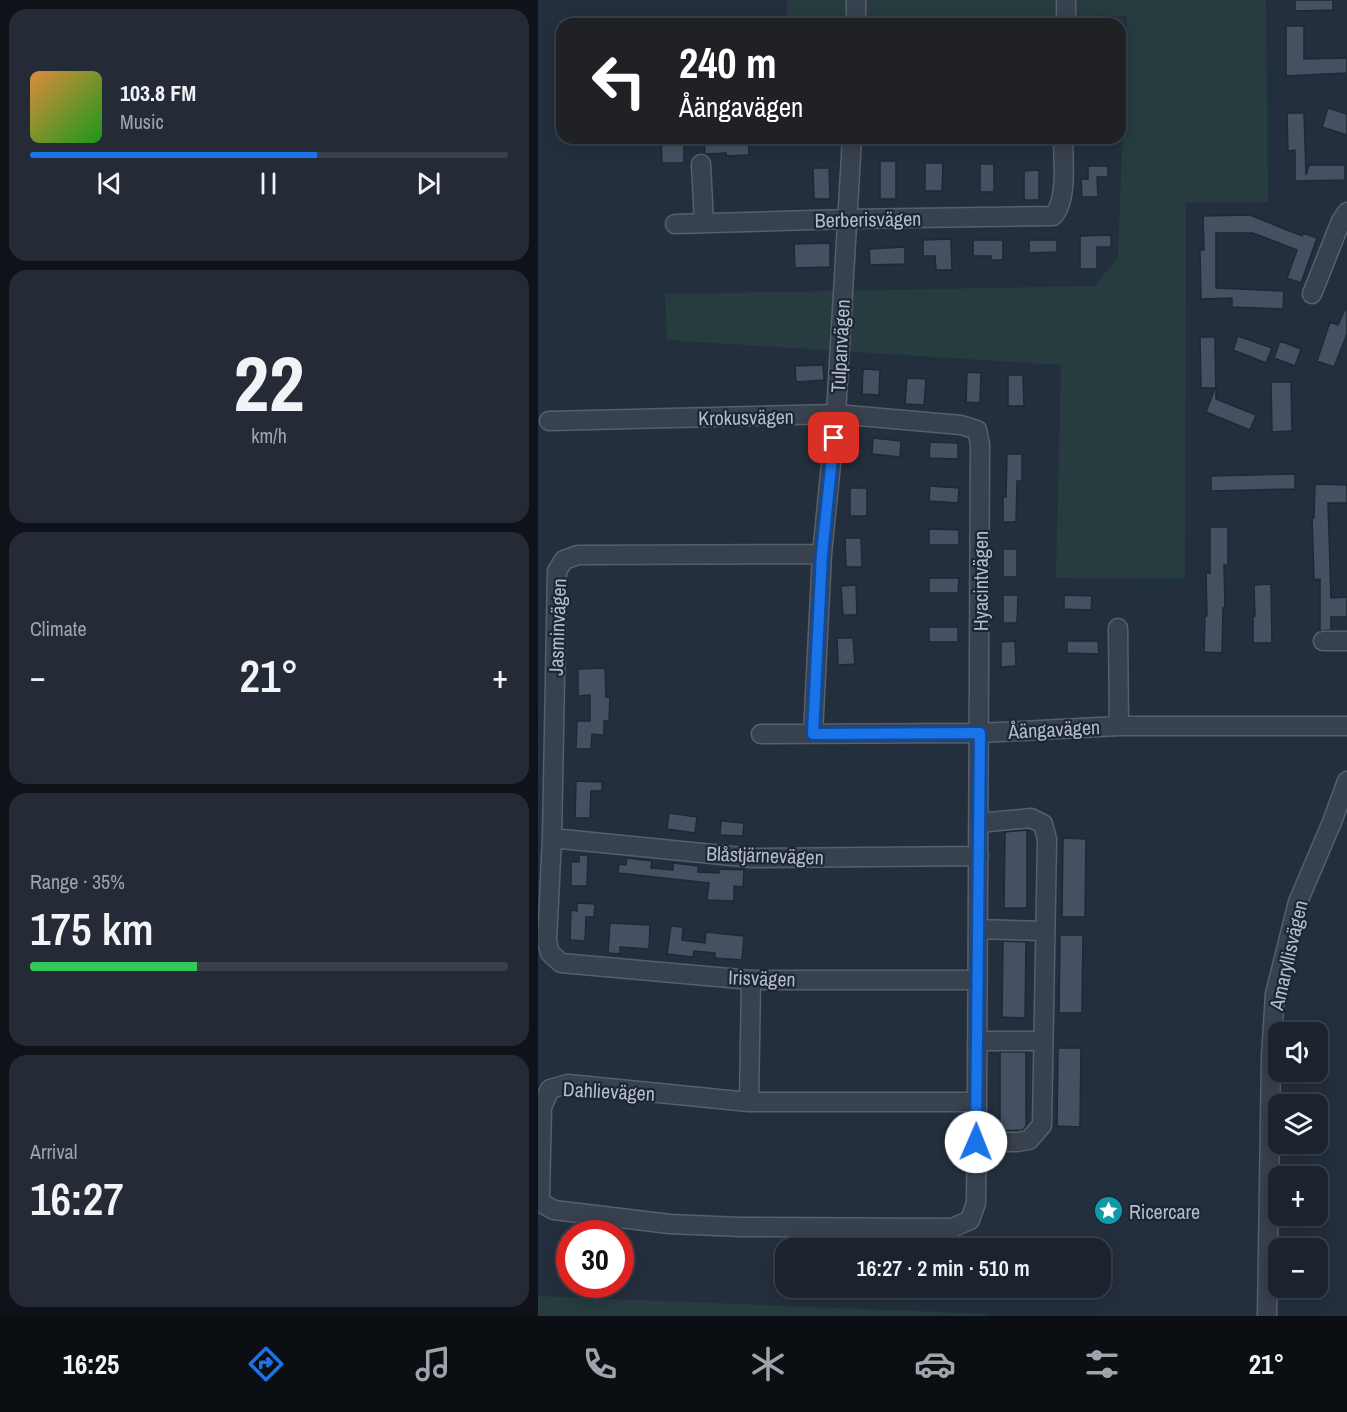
<!DOCTYPE html>
<html lang="en">
<head>
<meta charset="utf-8">
<style>
  :root { --surface:#1b232e; --page:#242b36; --text:#f1f3f6; --muted:#a0a4aa; --line:#39404a; --accent:#1a73e8 }
  body { margin:0; font-family:"Archivo Narrow",sans-serif; background:var(--page); color:var(--text); height:100vh; display:flex; flex-direction:column; font-size:22px; white-space:nowrap }
  * { box-sizing:border-box; margin:0 }
  p { font-size:20px; color:var(--muted) }
  .icon { flex:none; width:33px; height:33px; fill:none; stroke:currentColor; stroke-width:2; stroke-linecap:round; stroke-linejoin:round }
  .map { position:relative; flex:1; overflow:hidden }
  .details { display:flex; flex-direction:column; gap:9px; padding:9px; background:#0f1319; width:538px }
  .details>* { flex:none }
  .banner { position:absolute; left:18px; top:18px; width:570px; height:126px; border-radius:18px; box-shadow:0 3px 15px #0003,0 0 0 2px var(--line); background:#202124; color:#fff; overflow:hidden }
  .controls { position:absolute; left:730px; top:1022px; display:grid; gap:12px }
  .controls a { display:grid; place-items:center; width:60px; height:60px; border-radius:12px; background:var(--surface); box-shadow:0 3px 15px #0003,0 0 0 2px var(--line); font-size:30px }
  .speed { position:absolute; left:18px; top:1220px; display:flex; gap:12px; font-size:30px; font-weight:700; text-align:center }
  .speed>* { display:grid; place-content:center; width:78px; height:78px; border-radius:50%; background:var(--surface); box-shadow:0 3px 15px #0003,0 0 0 2px var(--line); line-height:1 }
  .speed .limit { border:9px solid #d22; background:#fff; color:#111 }
  .pin { position:absolute; display:grid; place-items:center; width:51px; height:51px; color:#fff; margin:-26px; border-radius:12px; box-shadow:0 3px 9px #0006 }
  .me { position:absolute; width:66px; margin:-33px; rotate:1deg; stroke-linejoin:round; filter:drop-shadow(0 0 4px #0008) }
  .turn { display:flex; align-items:center; gap:21px; height:126px; padding:0 24px; font-size:27px }
  .turn .icon { width:78px; height:78px; stroke-width:2.5 }
  .turn b { display:block; font-size:42px; line-height:51px }
  .big { font-size:45px; font-weight:600; line-height:1.1 }
  .details .tile { flex:1; display:flex; flex-direction:column; justify-content:center; gap:9px; min-width:0; padding:0 21px; border-radius:18px; background:var(--page) }
  .details .dial { align-items:center; gap:0 }
  .dial b { font-size:78px; line-height:1 }
  .song { display:flex; align-items:center; gap:18px }
  .cover { width:72px; height:72px; border-radius:9px; background:linear-gradient(135deg,hsl(30 70% 55%),hsl(120 70% 35%)) }
  .played { height:6px; border-radius:3px; background:linear-gradient(90deg,var(--accent) 60%,var(--line) 60%) }
  .keys { display:flex; justify-content:space-around; direction:ltr }
  .heat { display:flex; justify-content:space-between; align-items:center; font-size:33px; direction:ltr }
  .charge { height:9px; border-radius:4px; background:linear-gradient(90deg,#34c759 35%,var(--line) 0) }
  .trip { position:absolute; left:237px; top:1238px; width:336px; height:60px; border-radius:18px; background:var(--surface); box-shadow:0 3px 15px #0003,0 0 0 2px var(--line); font-weight:600; line-height:60px; text-align:center }
  .tabs { display:flex; height:96px; justify-content:space-around; align-items:center; background:#0b0e12; color:var(--muted) }
  .tabs .icon { width:42px; height:42px }
  .tabs .active { color:var(--accent) }
  .tabs b { font-size:27px; color:var(--text) }
  main { display:flex; flex:1; min-height:0 }
  .map>svg:first-child { display:block }
  .green { fill:#263c3f }
  .building { fill:#455162; stroke:#1f2835; stroke-width:1.5 }
  .lines { fill:none; stroke-linecap:round; stroke-linejoin:round }
  .minor-casing { stroke:#565f6c; stroke-width:21 }
  .minor { stroke:#38414e; stroke-width:18 }
  .route-casing { stroke:#114b97; stroke-width:15 }
  .route { stroke:#1a73e8; stroke-width:10 }
  .labels { text-anchor:middle; dominant-baseline:central; stroke-width:4.5; stroke-linejoin:round; paint-order:stroke }
  .street-label { font-size:20px; fill:#b4bcc9; stroke:#1d2633 }
  .poi-label { font-size:20px; fill:#b4bcc9; stroke:#1d2633; text-anchor:start }
</style>
</head>
<body>
<main>
<section class="details">
<div class="tile">
<div class="song"><i class="cover"></i><div><b>103.8 FM</b><p>Music</p></div></div>
<div class="played"></div>
<div class="keys"><svg class="icon" aria-label="previous" viewBox="0 0 24 24"><path d="M18 5L8 12l10 7zM5 5v14"/></svg><svg class="icon" aria-label="pause" viewBox="0 0 24 24"><path d="M8 5v14M16 5v14"/></svg><svg class="icon" aria-label="next" viewBox="0 0 24 24"><path d="M6 5l10 7-10 7zM19 5v14"/></svg></div>
</div>
<div class="tile dial"><b>22</b><p>km/h</p></div>
<div class="tile"><p>Climate</p>
<div class="heat"><a>−</a><b class="big">21°</b><a>+</a></div>
</div>
<div class="tile"><p>Range · 35%</p><b class="big">175 km</b><div class="charge"></div></div>
<div class="tile"><p>Arrival</p><b class="big">16:27</b></div>
</section>
<div class="map">
<svg width="809" height="1316" viewBox="0 0 809 1316">
  <rect width="100%" height="100%" fill="#242f3e"/>
  <!-- green -->
  <path class="green" d="M 249,0 L 728,0 L 730,202 L 648,203 L 647,579 L 518,578 L 523,365 L 129,340 L 127,294 L 557,286 L 580,257 L 589,16 L 249,16 Z
    M 0,1296 L 449,1314 L 449,1316 L 0,1316 Z"/>
  <!-- building -->
  <path class="building" d="M 757,0 L 795,0 L 795,10 L 757,11 Z
    M 748,26 L 766,26 L 766,59 L 809,58 L 809,73 L 748,76 Z
    M 790,108 L 809,114 L 809,135 L 784,127 Z
    M 749,113 L 766,113 L 768,175 L 771,165 L 807,165 L 807,180 L 757,181 L 757,150 L 750,151 Z
    M 123,138 L 146,138 L 146,163 L 124,163 Z
    M 166,138 L 210,138 L 211,155 L 188,156 L 188,153 L 167,154 Z
    M 342,161 L 358,161 L 358,199 L 342,199 Z
    M 387,163 L 405,163 L 404,191 L 387,191 Z
    M 442,164 L 456,164 L 456,192 L 442,192 Z
    M 550,166 L 570,166 L 570,177 L 559,177 L 560,197 L 544,197 L 543,179 L 550,179 Z
    M 275,168 L 291,168 L 292,199 L 276,199 Z
    M 501,170 L 501,200 L 486,200 L 486,171 Z
    M 712,215 L 764,236 L 765,233 L 779,238 L 763,283 L 749,278 L 759,250 L 715,233 L 678,233 L 678,288 L 746,291 L 745,309 L 694,307 L 694,298 L 663,299 L 662,250 L 666,250 L 665,216 Z
    M 573,235 L 573,247 L 559,247 L 559,269 L 542,269 L 542,236 Z
    M 413,239 L 414,270 L 398,270 L 397,256 L 385,256 L 385,240 Z
    M 435,240 L 465,240 L 465,260 L 453,260 L 453,256 L 435,256 Z
    M 491,240 L 519,240 L 519,252 L 491,253 Z
    M 292,243 L 292,267 L 257,268 L 256,244 Z
    M 367,247 L 367,264 L 332,265 L 331,249 Z
    M 809,305 L 809,334 L 796,367 L 779,361 L 792,322 L 800,325 Z
    M 700,336 L 734,348 L 728,363 L 695,350 Z
    M 662,337 L 677,337 L 678,399 L 718,415 L 712,430 L 668,412 L 677,388 L 663,388 Z
    M 742,341 L 763,349 L 757,366 L 736,358 Z
    M 285,365 L 286,380 L 258,382 L 257,366 Z
    M 325,369 L 342,370 L 341,395 L 324,394 Z
    M 429,372 L 443,373 L 442,403 L 428,402 Z
    M 470,375 L 485,375 L 486,406 L 470,406 Z
    M 369,378 L 388,379 L 386,405 L 367,404 Z
    M 733,382 L 753,382 L 754,431 L 734,432 Z
    M 335,438 L 363,441 L 362,457 L 334,454 Z
    M 392,442 L 420,443 L 420,459 L 391,458 Z
    M 469,454 L 484,454 L 484,481 L 479,481 L 478,522 L 465,522 L 465,497 L 468,497 Z
    M 757,474 L 757,489 L 673,491 L 673,476 Z
    M 777,484 L 809,485 L 809,503 L 790,503 L 793,598 L 809,597 L 809,617 L 793,617 L 793,630 L 782,631 L 782,579 L 776,580 L 774,518 L 776,518 Z
    M 392,486 L 421,488 L 420,503 L 391,501 Z
    M 312,488 L 329,488 L 329,516 L 312,516 Z
    M 672,527 L 690,527 L 690,565 L 686,565 L 687,609 L 685,608 L 684,653 L 666,652 L 667,616 L 669,616 L 668,573 L 672,573 Z
    M 391,529 L 421,530 L 421,545 L 391,545 Z
    M 307,538 L 323,538 L 324,567 L 308,567 Z
    M 465,549 L 479,549 L 479,577 L 465,577 Z
    M 391,578 L 421,578 L 420,593 L 391,593 Z
    M 733,584 L 734,643 L 715,643 L 715,616 L 717,616 L 716,585 Z
    M 318,585 L 319,615 L 305,615 L 303,586 Z
    M 465,595 L 480,595 L 479,623 L 465,623 Z
    M 526,595 L 554,596 L 553,610 L 526,609 Z
    M 391,627 L 420,627 L 420,642 L 391,642 Z
    M 299,638 L 315,638 L 317,664 L 300,665 Z
    M 477,641 L 478,666 L 463,667 L 463,642 Z
    M 529,641 L 560,641 L 561,654 L 529,653 Z
    M 67,668 L 68,697 L 72,697 L 71,721 L 66,721 L 66,735 L 54,734 L 53,749 L 38,749 L 39,721 L 52,721 L 52,695 L 40,696 L 40,669 Z
    M 38,781 L 64,782 L 64,791 L 53,791 L 52,818 L 37,818 Z
    M 131,813 L 159,817 L 157,833 L 129,829 Z
    M 183,821 L 206,823 L 205,836 L 182,835 Z
    M 489,830 L 489,908 L 466,908 L 467,832 Z
    M 525,838 L 548,839 L 547,917 L 524,917 Z
    M 41,855 L 50,855 L 49,886 L 33,886 L 33,862 L 41,862 Z
    M 89,858 L 114,861 L 113,868 L 135,870 L 135,863 L 160,866 L 160,872 L 181,873 L 181,869 L 206,870 L 205,887 L 196,886 L 196,901 L 169,900 L 171,883 L 80,873 L 81,864 L 88,865 Z
    M 39,903 L 57,904 L 56,917 L 48,917 L 47,941 L 32,940 L 33,910 L 39,911 Z
    M 72,923 L 112,925 L 111,949 L 82,947 L 82,954 L 70,953 Z
    M 133,926 L 145,927 L 144,940 L 167,943 L 168,932 L 206,936 L 204,960 L 177,958 L 177,953 L 156,951 L 155,957 L 129,954 Z
    M 522,935 L 545,935 L 544,1013 L 521,1013 Z
    M 465,941 L 488,942 L 487,1018 L 464,1017 Z
    M 520,1048 L 543,1048 L 542,1127 L 519,1126 Z
    M 462,1052 L 488,1052 L 488,1126 L 485,1130 L 462,1131 Z"/>
  <g class="lines">
    <defs>
      <path id="minor" d="M 318,0 L 318,24
        M 528,24 L 528,0
        M 163,164 L 166,223
        M 137,224 L 309,219 L 515,216 C 530,201 525,159 525,138
        M 774,294 L 803,221 L 809,212
        M 11,421 L 298,414 L 423,425 L 439,430 L 442,444 L 439,1102 L 438,1203 L 432,1220 L 414,1228 L 202,1227 L 132,1224 L 16,1210 L 5,1204 L 2,1197 L 4,1107 L 12,1089 L 30,1084 L 211,1102 L 439,1102
        M 284,554 L 40,555 L 26,560 L 19,571 L 14,838 L 9,941 L 12,953 L 23,963 L 213,980 L 440,980
        M 580,628 L 581,726
        M 785,641 L 809,641
        M 223,734 L 442,733 L 581,726 L 809,726
        M 275,734 L 284,554 L 298,414 L 314,138
        M 14,838 L 214,858 L 441,856
        M 440,929 L 507,931
        M 439,1041 L 505,1041
        M 211,1102 L 213,980
        M 438,1142 L 479,1142 L 491,1140 L 504,1125 L 509,839 L 505,824 L 493,818 L 441,823
        M 729,1316 L 733,1055 L 737,994 L 760,902 L 794,822 L 809,781"/>
    </defs>
    <!-- minor casing -->
    <use href="#minor" class="minor-casing"/>
    <!-- minor -->
    <use href="#minor" class="minor"/>
  </g>
  <g class="lines">
    <defs>
      <path id="route" d="M 296,438 L 284,554 L 275,734 L 442,733 L 438,1142"/>
    </defs>
    <!-- route casing -->
    <use href="#route" class="route-casing"/>
    <!-- route -->
    <use href="#route" class="route"/>
  </g>
  <!-- icons -->
  <defs>
    <symbol id="sight-disc" viewBox="-11 -11 22 22"><circle r="9.5" fill="#0f9aa8" stroke="#1d2633"/><path d="M0-6L1.8-2.2L6-1.7L2.9 1.2L3.7 5.4L0 3.3L-3.7 5.4L-2.9 1.2L-6-1.7L-1.8-2.2Z" fill="#fff"/></symbol>
  </defs>
  <g fill-rule="evenodd">
    <use href="#sight-disc" x="554" y="1194" width="33" height="33"/>
  </g>
  <g class="labels">
    <!-- street labels -->
    <g class="street-label">
      <text transform="translate(330 219) rotate(-1)">Berberisvägen</text>
      <text transform="translate(302 346) rotate(-87)">Tulpanvägen</text>
      <text transform="translate(208 417) rotate(-1)">Krokusvägen</text>
      <text transform="translate(442 581) rotate(-90)">Hyacintvägen</text>
      <text transform="translate(19 627) rotate(-88)">Jasminvägen</text>
      <text transform="translate(516 729) rotate(-3)">Åängavägen</text>
      <text transform="translate(227 855) rotate(2)">Blåstjärnevägen</text>
      <text transform="translate(750 955) rotate(-77)">Amaryllisvägen</text>
      <text transform="translate(224 978) rotate(2)">Irisvägen</text>
      <text transform="translate(71 1091) rotate(3)">Dahlievägen</text>
    </g>
    <!-- poi labels -->
    <g class="poi-label">
      <text x="591" y="1211">Ricercare</text>
    </g>
  </g>
</svg>
<div class="controls">
<a><svg class="icon" aria-label="sound" viewBox="0 0 24 24"><path d="M4 9h4l5-4v14l-5-4H4zM17 9q2 3 0 6"/></svg></a>
<a><svg class="icon" aria-label="layers" viewBox="0 0 24 24"><path d="M12 4l9 5-9 5-9-5zM3 14l9 5 9-5"/></svg></a>
<a>+</a>
<a>−</a>
</div>
<div class="speed"><div class="limit">30</div></div>
<div class="pin" style="left:296px;top:438px;background:#d93025"><svg class="icon" aria-label="arrive" viewBox="0 0 24 24"><path d="M6 21V4h12l-3 4 3 4H6"/></svg></div>
<svg class="me" style="left:438px;top:1142px" viewBox="-20 -20 40 40"><circle r="19" fill="#fff"/><path d="M0-13L10 11 0 6-10 11z" fill="#1a73e8"/></svg>
<div class="trip">16:27 · 2 min · 510 m</div>
<div class="banner">
<div class="turn"><svg class="icon" aria-label="left" viewBox="0 0 24 24"><path d="M17 20v-9H6M10 6l-5 5 5 5"/></svg><div><b>240 m</b>Åängavägen</div></div>
</div>
</div>
</main>
<nav class="tabs">
<b>16:25</b>
<svg class="icon active" aria-label="directions" viewBox="0 0 24 24"><path d="M12 3l9 9-9 9-9-9zM9 14v-3h6M13 9l2 2-2 2"/></svg>
<svg class="icon" aria-label="music" viewBox="0 0 24 24"><path d="M9 18V5l10-2v13"/><circle cx="6" cy="18" r="3"/><circle cx="16" cy="16" r="3"/></svg>
<svg class="icon" aria-label="phone" viewBox="0 0 24 24"><path d="M5 4h4l2 5-3 2q2 4 5 5l2-3 5 2v4C11 20 4 13 5 4z"/></svg>
<svg class="icon" aria-label="climate" viewBox="0 0 24 24"><path d="M12 3v18M4 7l16 10M4 17L20 7"/></svg>
<svg class="icon" aria-label="car" viewBox="0 0 24 24"><path d="M5 17H2v-5l4-1 3-4h7l3 4 3 1v5h-3M9 17h6M6 11h13"/><circle cx="7" cy="17" r="2"/><circle cx="17" cy="17" r="2"/></svg>
<svg class="icon" aria-label="filters" viewBox="0 0 24 24"><path d="M4 7h16M4 17h16"/><circle cx="9" cy="7" r="2"/><circle cx="15" cy="17" r="2"/></svg>
<b>21°</b>
</nav>
</body>
</html>
